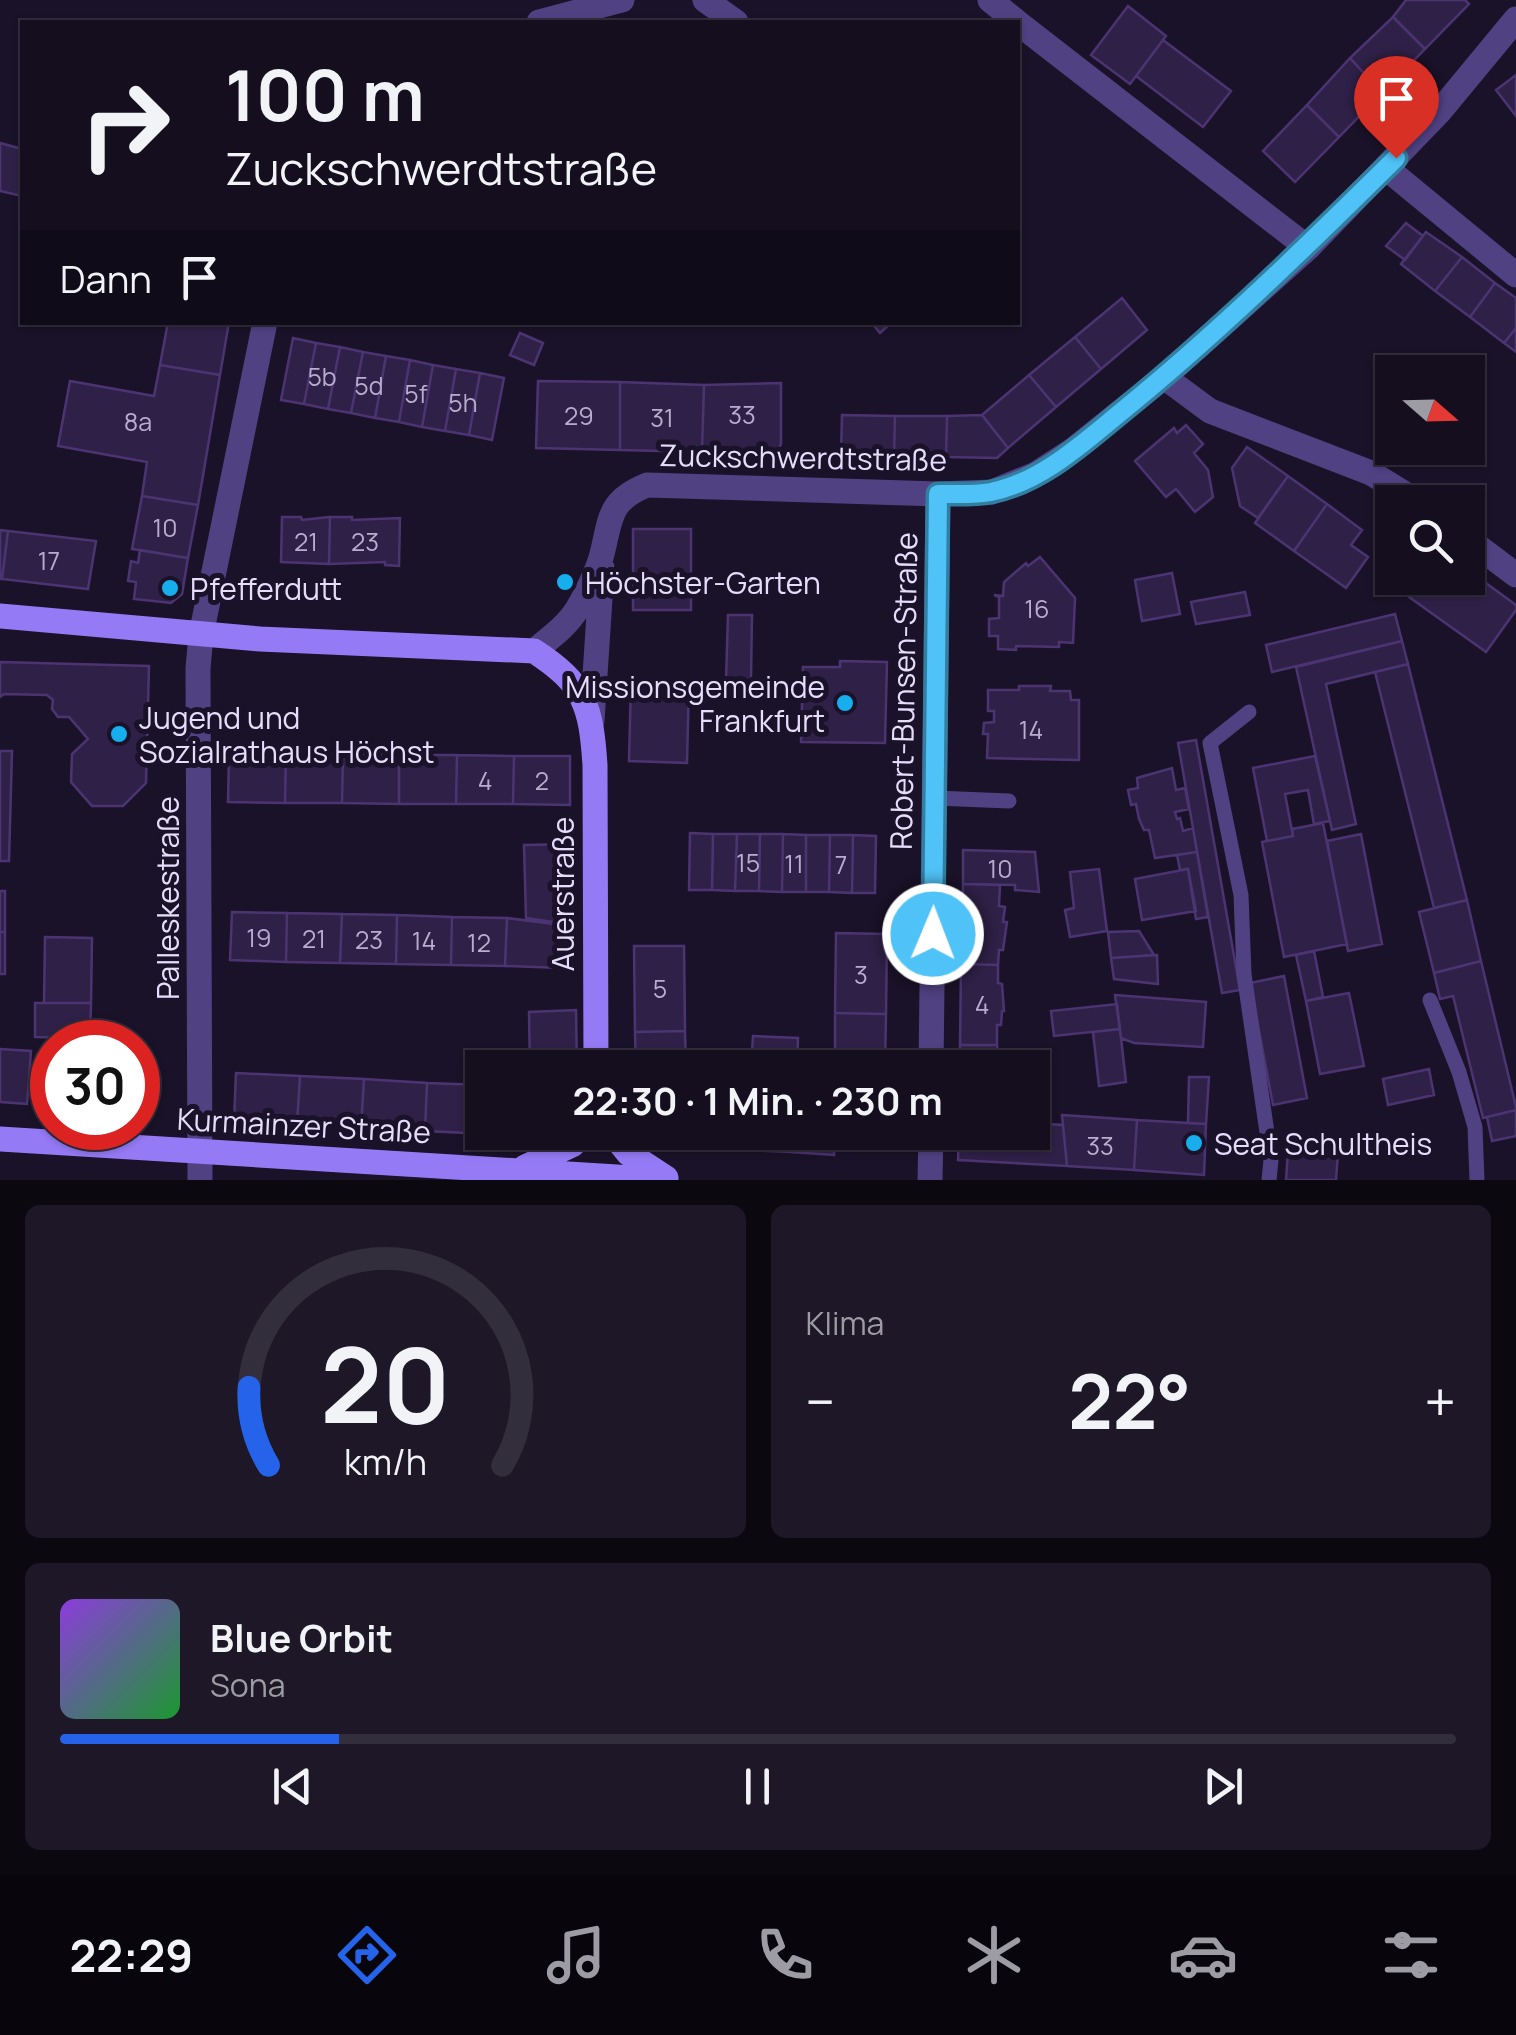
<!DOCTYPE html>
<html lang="de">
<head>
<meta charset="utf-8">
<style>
  :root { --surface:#140e1e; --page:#1d1727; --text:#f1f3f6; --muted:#9d9ca4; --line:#332e3c; --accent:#2563eb }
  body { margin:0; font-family:Manrope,sans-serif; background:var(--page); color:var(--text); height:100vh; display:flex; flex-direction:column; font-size:38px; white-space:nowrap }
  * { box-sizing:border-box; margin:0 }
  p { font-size:32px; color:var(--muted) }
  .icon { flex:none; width:55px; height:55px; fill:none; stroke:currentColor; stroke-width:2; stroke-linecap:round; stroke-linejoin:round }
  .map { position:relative; height:1180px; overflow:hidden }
  .details { display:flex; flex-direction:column; gap:25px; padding:25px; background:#0b0810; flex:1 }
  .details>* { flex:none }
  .top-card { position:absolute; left:20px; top:20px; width:1000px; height:305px; border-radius:0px; box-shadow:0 2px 8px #0004,0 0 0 2px var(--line); background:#140e1e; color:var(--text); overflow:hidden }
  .needle { width:65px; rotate:110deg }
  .controls { position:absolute; left:1375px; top:355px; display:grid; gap:20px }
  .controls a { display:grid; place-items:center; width:110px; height:110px; border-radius:0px; background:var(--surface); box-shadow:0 2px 8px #0004,0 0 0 2px var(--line); font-size:50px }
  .speed { position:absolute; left:30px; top:1020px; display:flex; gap:20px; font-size:50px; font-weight:700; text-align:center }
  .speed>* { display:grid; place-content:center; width:130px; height:130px; border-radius:50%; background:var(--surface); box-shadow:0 2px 8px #0004,0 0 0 2px var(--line); line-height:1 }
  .speed .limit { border:15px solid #d22; background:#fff; color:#111 }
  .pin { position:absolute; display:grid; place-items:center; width:85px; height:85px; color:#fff; margin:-102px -42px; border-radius:50% 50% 50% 0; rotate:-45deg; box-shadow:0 0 10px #0007 }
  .pin .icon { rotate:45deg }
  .me { position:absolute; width:110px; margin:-55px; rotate:1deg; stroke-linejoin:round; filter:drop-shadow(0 0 8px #0008) }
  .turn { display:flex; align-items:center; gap:35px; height:210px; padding:0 40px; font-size:45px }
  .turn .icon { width:130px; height:130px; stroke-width:2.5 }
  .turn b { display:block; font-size:70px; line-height:85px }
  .then { display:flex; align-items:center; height:95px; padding:0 40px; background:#0003; gap:20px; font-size:38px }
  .big { font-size:75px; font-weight:700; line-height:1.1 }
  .details .widget { flex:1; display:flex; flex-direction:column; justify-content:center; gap:15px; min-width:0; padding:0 35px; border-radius:15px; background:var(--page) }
  .details .dial { align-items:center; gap:0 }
  .dial svg { height:260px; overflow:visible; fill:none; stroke:var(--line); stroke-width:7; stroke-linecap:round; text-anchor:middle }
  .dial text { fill:var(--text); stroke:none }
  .song { display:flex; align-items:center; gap:30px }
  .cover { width:120px; height:120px; border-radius:15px; background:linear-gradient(135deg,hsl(270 70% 55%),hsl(130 70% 35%)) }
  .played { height:10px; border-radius:5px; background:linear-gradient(90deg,var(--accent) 20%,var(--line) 20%) }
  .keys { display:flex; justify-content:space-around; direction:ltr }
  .heat { display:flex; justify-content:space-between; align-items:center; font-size:55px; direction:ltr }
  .details .tiles { flex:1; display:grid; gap:25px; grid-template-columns:1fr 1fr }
  .widget:last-child { grid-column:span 2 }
  .trip { position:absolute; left:465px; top:1050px; width:585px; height:100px; border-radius:0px; background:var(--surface); box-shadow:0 2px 8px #0004,0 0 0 2px var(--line); font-weight:700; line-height:100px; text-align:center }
  .tabs { display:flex; height:160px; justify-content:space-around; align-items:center; background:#08060c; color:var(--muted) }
  .tabs .icon { width:70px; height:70px }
  .tabs .current { color:var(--accent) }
  .tabs b { font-size:45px; color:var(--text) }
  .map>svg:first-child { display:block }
  .building { fill:#2f2047; stroke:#4c3472; stroke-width:2.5 }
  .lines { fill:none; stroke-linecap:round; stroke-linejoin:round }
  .lane { stroke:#504183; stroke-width:15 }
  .street { stroke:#504183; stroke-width:25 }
  .secondary { stroke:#957af5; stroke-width:25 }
  .route-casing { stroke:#337fa1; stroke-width:25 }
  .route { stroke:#4fc3f7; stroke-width:18 }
  .poi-dot { fill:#17aeed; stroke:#1a1228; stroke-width:4 }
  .labels { text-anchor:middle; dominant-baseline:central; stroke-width:10; stroke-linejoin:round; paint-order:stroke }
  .number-label { font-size:25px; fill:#b8adcf }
  .street-label { font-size:30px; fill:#e6dcfc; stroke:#1a1228 }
  .poi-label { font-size:30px; fill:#e6dcfc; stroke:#1a1228; text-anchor:start }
</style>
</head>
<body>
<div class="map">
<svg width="1516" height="1180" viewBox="0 0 1516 1180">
  <rect width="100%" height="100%" fill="#1a1228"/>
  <!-- building -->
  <path class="building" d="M 1406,0 L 1465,0 L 1469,4 L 1425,49 L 1393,17 Z
    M 1128,6 L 1166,36 L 1130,84 L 1091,55 Z
    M 1393,17 L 1425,49 L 1382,93 L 1350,58 Z
    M 1163,40 L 1231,91 L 1203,127 L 1136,76 Z
    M 1350,58 L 1382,93 L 1339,137 L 1307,105 Z
    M 1516,75 L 1516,116 L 1496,90 Z
    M 1307,105 L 1339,137 L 1295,182 L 1263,151 Z
    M 0,143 L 22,149 L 22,196 L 0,191 Z
    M 1406,223 L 1423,236 L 1405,260 L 1386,246 Z
    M 1426,232 L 1462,257 L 1435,291 L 1401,264 Z
    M 1462,257 L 1495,283 L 1470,317 L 1435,291 Z
    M 1495,283 L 1516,298 L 1516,328 L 1504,343 L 1470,317 Z
    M 1122,298 L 1147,330 L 1101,369 L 1075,337 Z
    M 168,322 L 229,322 L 220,375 L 160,365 Z
    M 871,322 L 892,322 L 880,333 Z
    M 1516,328 L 1516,352 L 1504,343 Z
    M 520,333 L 543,343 L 534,365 L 510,355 Z
    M 1075,337 L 1101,369 L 1056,407 L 1029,375 Z
    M 293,338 L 316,343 L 304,404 L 281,400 Z
    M 316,343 L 340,347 L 328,409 L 304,404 Z
    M 340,347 L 363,352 L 351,413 L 328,409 Z
    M 363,352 L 386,356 L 375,418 L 351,413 Z
    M 386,356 L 410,360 L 399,422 L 375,418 Z
    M 410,360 L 433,365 L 422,427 L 399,422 Z
    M 160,365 L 220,375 L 198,505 L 142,496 L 147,462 L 58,446 L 70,381 L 154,396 Z
    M 433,365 L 456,369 L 445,431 L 422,427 Z
    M 456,369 L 480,373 L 469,435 L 445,431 Z
    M 480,373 L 504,378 L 492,440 L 469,435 Z
    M 1029,375 L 1056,407 L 1008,448 L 982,415 Z
    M 538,381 L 620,382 L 620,450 L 536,448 Z
    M 620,382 L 704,385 L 702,452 L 620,450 Z
    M 781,383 L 781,444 L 776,454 L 702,452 L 704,385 Z
    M 842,415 L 895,416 L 894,455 L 841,455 Z
    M 982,415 L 1008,448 L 997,458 L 946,457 L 947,416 Z
    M 895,416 L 947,416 L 946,457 L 894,455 Z
    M 1186,425 L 1203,444 L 1194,453 L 1208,470 L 1213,497 L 1195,512 L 1176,489 L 1166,497 L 1135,461 L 1174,428 L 1177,433 Z
    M 1247,447 L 1288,476 L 1258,518 L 1240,506 L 1232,468 Z
    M 1288,476 L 1327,504 L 1294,551 L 1255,523 Z
    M 142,496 L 198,505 L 188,558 L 132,549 Z
    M 1327,504 L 1362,530 L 1351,545 L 1368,557 L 1346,588 L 1294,551 Z
    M 282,517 L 301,517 L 302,520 L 330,517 L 329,564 L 281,562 Z
    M 330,517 L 352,517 L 352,520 L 400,518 L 399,566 L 385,565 L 385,562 L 329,564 Z
    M 633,529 L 691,529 L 691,610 L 633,610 Z
    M 0,530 L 8,531 L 2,579 L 0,579 Z
    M 8,531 L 96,541 L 88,589 L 2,579 Z
    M 140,550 L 188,558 L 182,594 L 171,603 L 134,599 L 136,582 L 128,581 L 131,561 L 138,563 Z
    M 1040,557 L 1075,598 L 1073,643 L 1059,642 L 1059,647 L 1016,646 L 1016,650 L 998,649 L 998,636 L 989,636 L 989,619 L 999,618 L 999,597 L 994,595 L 1003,596 L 1004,582 L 1026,563 L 1028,566 Z
    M 1468,570 L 1516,605 L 1516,610 L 1486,652 L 1409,597 L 1424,578 L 1468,578 Z
    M 1172,573 L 1180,614 L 1142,621 L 1135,580 Z
    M 1245,592 L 1250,615 L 1196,624 L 1191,602 Z
    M 1395,614 L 1402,641 L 1272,672 L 1266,645 Z
    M 728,615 L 752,615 L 751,680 L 726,680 Z
    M 1402,641 L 1408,664 L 1326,684 L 1356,824 L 1332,830 L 1296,667 Z
    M 840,661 L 887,662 L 885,743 L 801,742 L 803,667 L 840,667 Z
    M 0,662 L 149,666 L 146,783 L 123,806 L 92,806 L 71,782 L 72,754 L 88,739 L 69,717 L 58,717 L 52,709 L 53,700 L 47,695 L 4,694 L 0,697 Z
    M 1408,664 L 1467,900 L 1434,908 L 1375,672 Z
    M 631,682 L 689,683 L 687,763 L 629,761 Z
    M 1019,686 L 1051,686 L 1050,691 L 1070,691 L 1071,700 L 1079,700 L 1079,760 L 987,758 L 988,734 L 983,734 L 984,723 L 994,722 L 994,711 L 988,711 L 988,690 L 1019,690 Z
    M 1196,740 L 1240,990 L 1222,993 L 1178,743 Z
    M 0,751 L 12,751 L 9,861 L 0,861 Z
    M 229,754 L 286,754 L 285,803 L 228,802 Z
    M 286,754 L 343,754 L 342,803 L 285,803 Z
    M 343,754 L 399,755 L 399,804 L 342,803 Z
    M 399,755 L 457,755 L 456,804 L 399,804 Z
    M 457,755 L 514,756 L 513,804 L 456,804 Z
    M 514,756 L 570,756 L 570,805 L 513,804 Z
    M 1315,756 L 1330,821 L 1314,824 L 1308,790 L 1285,794 L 1293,836 L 1267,841 L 1253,768 Z
    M 1172,768 L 1176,790 L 1185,788 L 1189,809 L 1175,812 L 1177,819 L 1180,818 L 1183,831 L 1193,828 L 1197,852 L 1155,858 L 1149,830 L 1144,830 L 1139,819 L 1136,804 L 1131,805 L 1128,790 L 1138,788 L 1137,778 Z
    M 1323,823 L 1347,944 L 1284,957 L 1262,842 L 1293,836 L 1292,829 Z
    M 690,833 L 713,834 L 712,890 L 689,890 Z
    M 713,834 L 737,834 L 735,891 L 712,890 Z
    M 737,834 L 760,834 L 759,891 L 735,891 Z
    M 760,834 L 783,834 L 782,892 L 759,891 Z
    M 783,834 L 806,835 L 806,892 L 782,892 Z
    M 1361,834 L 1382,944 L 1348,951 L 1327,841 Z
    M 806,835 L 830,835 L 829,892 L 806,892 Z
    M 830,835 L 853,835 L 852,893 L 829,892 Z
    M 853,835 L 876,836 L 875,893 L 852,893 Z
    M 572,844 L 574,925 L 526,918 L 524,845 Z
    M 963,850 L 1035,852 L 1039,892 L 1015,890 L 1015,885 L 963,884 Z
    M 1197,852 L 1208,917 L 1196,919 L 1188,869 L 1180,870 L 1177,855 Z
    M 1099,869 L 1107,931 L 1070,937 L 1065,910 L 1074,908 L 1070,872 Z
    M 1188,869 L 1196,911 L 1142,920 L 1135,879 Z
    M 963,884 L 1000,885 L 999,906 L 1005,907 L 1003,922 L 1007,922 L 1003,950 L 999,950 L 998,965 L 961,964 Z
    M 0,891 L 5,891 L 5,932 L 0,932 Z
    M 1467,900 L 1481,961 L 1434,973 L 1419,912 Z
    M 232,912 L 287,913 L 286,962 L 230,960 Z
    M 287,913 L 342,914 L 340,963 L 286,962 Z
    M 342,914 L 397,915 L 396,964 L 340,963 Z
    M 397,915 L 452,917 L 451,965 L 396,964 Z
    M 452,917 L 507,918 L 505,966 L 451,965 Z
    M 507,918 L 562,925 L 561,968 L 505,966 Z
    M 1139,931 L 1154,955 L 1111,958 L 1108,932 Z
    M 0,932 L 5,932 L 5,974 L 0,974 Z
    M 836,933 L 887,934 L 886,1014 L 835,1013 Z
    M 45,937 L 92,938 L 91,1003 L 44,1003 Z
    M 634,946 L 684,946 L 685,1031 L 635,1032 Z
    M 1314,951 L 1323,997 L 1306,1001 L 1296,955 Z
    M 1157,955 L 1158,984 L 1114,979 L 1111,958 Z
    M 1481,961 L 1516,1107 L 1516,1110 L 1483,1118 L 1453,996 L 1440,999 L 1434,973 Z
    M 961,964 L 998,965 L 998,983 L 1002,984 L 1004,1011 L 1002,1011 L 1001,1025 L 997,1025 L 997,1045 L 960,1045 Z
    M 1284,976 L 1307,1098 L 1273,1105 L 1250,983 Z
    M 1349,993 L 1364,1066 L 1320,1074 L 1306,1001 Z
    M 1115,995 L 1206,1002 L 1203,1047 L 1134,1043 L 1121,1038 Z
    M 35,1003 L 91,1003 L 90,1038 L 35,1037 Z
    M 1117,1004 L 1120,1029 L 1054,1036 L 1051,1011 Z
    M 576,1010 L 577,1068 L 530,1068 L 529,1012 Z
    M 835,1013 L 886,1014 L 885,1068 L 835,1068 Z
    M 1120,1029 L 1126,1082 L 1099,1086 L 1093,1032 Z
    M 685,1031 L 686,1068 L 636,1068 L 635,1032 Z
    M 753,1036 L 798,1038 L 797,1068 L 751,1068 Z
    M 960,1045 L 997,1045 L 1000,1068 L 960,1068 Z
    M 0,1049 L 31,1051 L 27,1104 L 0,1102 Z
    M 41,1060 L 52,1061 L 52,1106 L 39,1105 Z
    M 1429,1069 L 1434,1095 L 1388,1105 L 1383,1079 Z
    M 236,1073 L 300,1076 L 297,1124 L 234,1121 Z
    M 300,1076 L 364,1079 L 361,1127 L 297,1124 Z
    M 1189,1077 L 1209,1077 L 1206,1124 L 1188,1123 Z
    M 364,1079 L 427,1083 L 425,1131 L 361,1127 Z
    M 427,1083 L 482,1085 L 482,1132 L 488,1134 L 425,1131 Z
    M 1516,1110 L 1516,1136 L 1492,1141 L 1487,1117 Z
    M 1062,1115 L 1137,1120 L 1134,1170 L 1067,1166 Z
    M 1137,1120 L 1206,1124 L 1204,1175 L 1134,1170 Z
    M 1032,1123 L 1063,1125 L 1067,1166 L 958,1160 L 959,1132 L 1032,1132 Z
    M 489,1132 L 552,1132 L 552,1137 Z
    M 706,1132 L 749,1132 L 748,1150 L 706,1147 Z
    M 749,1132 L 792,1132 L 791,1152 L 748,1150 Z
    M 792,1132 L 835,1132 L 834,1155 L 791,1152 Z
    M 1289,1136 L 1339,1139 L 1336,1180 L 1286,1180 Z"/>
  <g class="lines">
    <!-- lane -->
    <path class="lane" d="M 1249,712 L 1210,743 L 1241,895 L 1244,974 L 1271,1160 L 1269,1180
      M 935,798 L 1009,801
      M 1430,1000 L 1459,1072 L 1475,1127 L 1477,1180"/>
    <!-- street -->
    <path class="street" d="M 705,0 L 736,22
      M 990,0 L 1017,22
      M 539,22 L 622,0
      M 1018,23 L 1308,248
      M 1386,168 L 1516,275
      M 1164,377 L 1210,411 L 1371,473 L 1418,502
      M 1468,539 L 1516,575
      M 534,651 C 550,638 567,626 578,608 C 587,592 599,568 603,550 C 611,516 610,500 647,485 L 938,494 L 992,492 L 1036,474 L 1073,450 L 1164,377 L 1308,248 L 1440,111 L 1516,19
      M 592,721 L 602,568
      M 931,1068 L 938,494
      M 200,1180 L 198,668 L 201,635 L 265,322
      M 930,1180 L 931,1132"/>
    <!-- secondary -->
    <path class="secondary" d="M 0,616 L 260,639 L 534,651 C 585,684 591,706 595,765 L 596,1068
      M 611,1132 L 628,1153 L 666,1178
      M 0,1139 L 665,1180
      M 525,1167 L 572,1145 L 586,1132"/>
  </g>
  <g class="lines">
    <defs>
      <path id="route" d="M 933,934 L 938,494 C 955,494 975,495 991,492 C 1041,482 1083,443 1121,412 C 1218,333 1307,246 1396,158"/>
    </defs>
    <!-- route casing -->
    <use href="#route" class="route-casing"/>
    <!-- route -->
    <use href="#route" class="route"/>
  </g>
  <!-- markers -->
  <g class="poi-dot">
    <circle cx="565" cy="582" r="10"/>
    <circle cx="170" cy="588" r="10"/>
    <circle cx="845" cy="703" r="10"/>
    <circle cx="119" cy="734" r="10"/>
    <circle cx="1194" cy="1143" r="10"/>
  </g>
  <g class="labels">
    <!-- number labels -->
    <g class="number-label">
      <text x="322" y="376">5b</text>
      <text x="369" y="385">5d</text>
      <text x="416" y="393">5f</text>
      <text x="463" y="402">5h</text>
      <text x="742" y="414">33</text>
      <text x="579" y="415">29</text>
      <text x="662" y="417">31</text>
      <text x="138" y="421">8a</text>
      <text x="165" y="527">10</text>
      <text x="306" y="541">21</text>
      <text x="365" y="541">23</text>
      <text x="49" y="560">17</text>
      <text x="1037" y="608">16</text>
      <text x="1031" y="729">14</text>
      <text x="485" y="780">4</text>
      <text x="542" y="780">2</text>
      <text x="748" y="862">15</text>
      <text x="794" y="863">11</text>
      <text x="841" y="864">7</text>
      <text x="1000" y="868">10</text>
      <text x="259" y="937">19</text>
      <text x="314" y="938">21</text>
      <text x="369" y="939">23</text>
      <text x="424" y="940">14</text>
      <text x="479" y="942">12</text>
      <text x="861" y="974">3</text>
      <text x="660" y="988">5</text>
      <text x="982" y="1004">4</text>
      <text x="1100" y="1145">33</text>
    </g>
    <!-- street labels -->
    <g class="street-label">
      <text transform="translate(803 457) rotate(1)">Zuckschwerdtstraße</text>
      <text transform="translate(903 691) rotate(-89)">Robert-Bunsen-Straße</text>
      <text transform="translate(562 894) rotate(-90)">Auerstraße</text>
      <text transform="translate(167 898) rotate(-90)">Palleskestraße</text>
      <text transform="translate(304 1125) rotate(3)">Kurmainzer Straße</text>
    </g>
    <!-- poi labels -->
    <g class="poi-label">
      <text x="585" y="582">Höchster-Garten</text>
      <text x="190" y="588">Pfefferdutt</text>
      <text x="825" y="686" text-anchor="end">Missionsgemeinde<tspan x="825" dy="34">Frankfurt</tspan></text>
      <text x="139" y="717">Jugend und<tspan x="139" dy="34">Sozialrathaus Höchst</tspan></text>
      <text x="1214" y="1143">Seat Schultheis</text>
    </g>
  </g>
</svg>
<div class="controls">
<a><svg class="needle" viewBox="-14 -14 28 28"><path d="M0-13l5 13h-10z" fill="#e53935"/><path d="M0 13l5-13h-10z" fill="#9d9ca4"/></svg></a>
<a><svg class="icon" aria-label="search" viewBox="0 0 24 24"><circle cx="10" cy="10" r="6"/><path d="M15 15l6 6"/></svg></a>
</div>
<div class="speed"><div class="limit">30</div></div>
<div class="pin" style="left:1396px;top:158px;background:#d93025"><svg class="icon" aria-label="arrive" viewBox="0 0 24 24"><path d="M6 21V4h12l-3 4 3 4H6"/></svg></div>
<svg class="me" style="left:933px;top:934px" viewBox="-20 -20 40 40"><circle r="17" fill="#4fc3f7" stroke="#fff" stroke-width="3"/><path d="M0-11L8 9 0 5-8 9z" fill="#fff"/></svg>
<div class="trip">22:30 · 1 Min. · 230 m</div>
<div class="top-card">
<div class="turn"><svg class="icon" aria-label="right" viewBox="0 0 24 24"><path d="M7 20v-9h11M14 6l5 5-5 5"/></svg><div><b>100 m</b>Zuckschwerdtstraße</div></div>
<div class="then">Dann<svg class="icon" aria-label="arrive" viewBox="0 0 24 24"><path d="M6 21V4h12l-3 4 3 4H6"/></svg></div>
</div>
</div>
<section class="details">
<div class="tiles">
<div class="widget dial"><svg viewBox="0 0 100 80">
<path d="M14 69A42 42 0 1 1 86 69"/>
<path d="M14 69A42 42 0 0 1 8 45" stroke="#2563eb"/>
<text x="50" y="56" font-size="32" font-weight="700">20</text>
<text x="50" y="72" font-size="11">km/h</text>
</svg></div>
<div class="widget"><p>Klima</p>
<div class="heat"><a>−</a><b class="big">22°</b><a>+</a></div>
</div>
<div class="widget">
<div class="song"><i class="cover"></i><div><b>Blue Orbit</b><p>Sona</p></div></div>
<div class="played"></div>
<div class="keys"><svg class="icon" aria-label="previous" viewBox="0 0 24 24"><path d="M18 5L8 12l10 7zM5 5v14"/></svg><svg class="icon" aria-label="pause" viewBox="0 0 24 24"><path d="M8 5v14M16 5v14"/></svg><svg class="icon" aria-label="next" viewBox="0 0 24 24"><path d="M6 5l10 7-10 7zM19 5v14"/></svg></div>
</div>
</div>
</section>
<nav class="tabs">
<b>22:29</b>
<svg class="icon current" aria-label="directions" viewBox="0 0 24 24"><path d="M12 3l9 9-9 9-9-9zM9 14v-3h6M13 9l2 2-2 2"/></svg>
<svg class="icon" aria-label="music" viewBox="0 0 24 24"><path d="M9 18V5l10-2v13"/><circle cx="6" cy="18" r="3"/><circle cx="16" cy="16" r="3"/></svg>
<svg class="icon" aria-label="phone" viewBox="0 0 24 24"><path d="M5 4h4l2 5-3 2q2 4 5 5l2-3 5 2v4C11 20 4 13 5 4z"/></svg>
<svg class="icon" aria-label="climate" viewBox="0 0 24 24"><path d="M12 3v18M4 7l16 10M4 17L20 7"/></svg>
<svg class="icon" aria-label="car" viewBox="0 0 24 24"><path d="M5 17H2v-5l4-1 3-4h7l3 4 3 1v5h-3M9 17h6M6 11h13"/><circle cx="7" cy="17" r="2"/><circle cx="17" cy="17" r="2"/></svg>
<svg class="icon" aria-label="filters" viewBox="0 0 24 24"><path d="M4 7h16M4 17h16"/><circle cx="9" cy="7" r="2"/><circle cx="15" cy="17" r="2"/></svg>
</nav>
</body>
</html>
